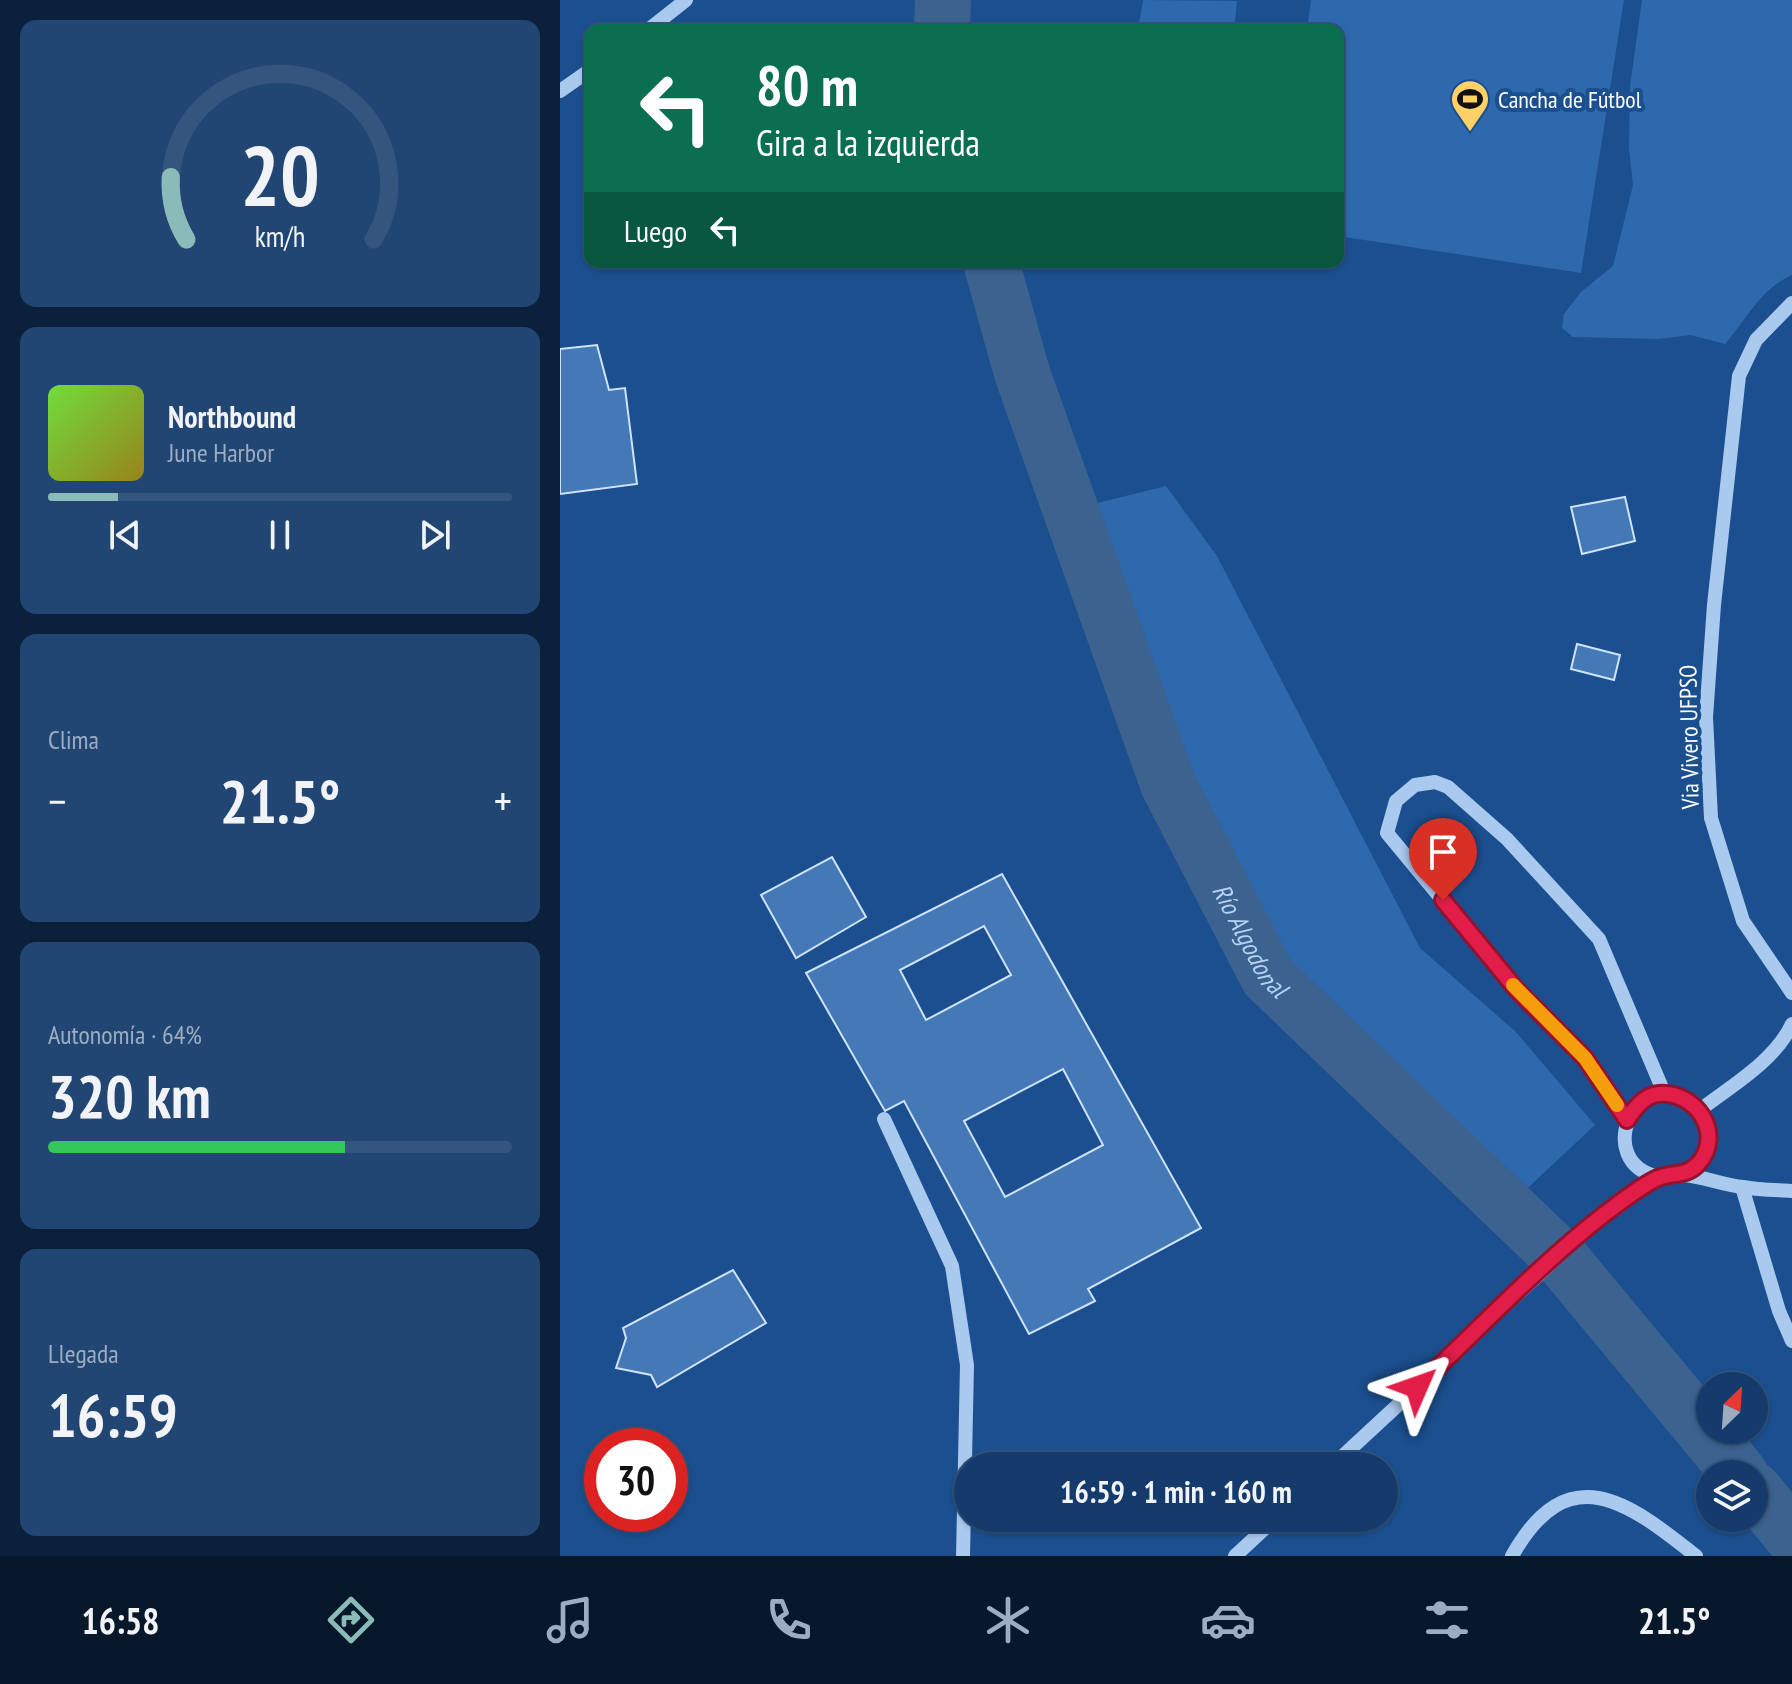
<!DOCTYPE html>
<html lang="es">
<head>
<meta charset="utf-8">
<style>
  :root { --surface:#143b6b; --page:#214673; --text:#f1f3f6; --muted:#9dadc1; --line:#33557e; --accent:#8bbbb9 }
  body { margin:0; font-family:"PT Sans Narrow",sans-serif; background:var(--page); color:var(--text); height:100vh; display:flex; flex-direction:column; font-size:30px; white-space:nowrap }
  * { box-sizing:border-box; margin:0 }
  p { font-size:26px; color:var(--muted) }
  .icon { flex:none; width:44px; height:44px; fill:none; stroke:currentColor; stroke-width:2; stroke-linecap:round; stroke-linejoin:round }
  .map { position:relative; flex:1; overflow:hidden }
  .panel { display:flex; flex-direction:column; gap:20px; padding:20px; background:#0b203b; width:560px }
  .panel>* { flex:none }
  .hud { position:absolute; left:24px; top:24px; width:760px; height:244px; border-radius:16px; box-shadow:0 2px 6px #0004,0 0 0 2px var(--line); background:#0b6e4f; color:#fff; overflow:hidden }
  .needle { width:52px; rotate:25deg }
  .fabs { position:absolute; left:1136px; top:1372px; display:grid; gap:16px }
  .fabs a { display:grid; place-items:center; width:72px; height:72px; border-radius:50%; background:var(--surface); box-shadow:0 2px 6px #0004,0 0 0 2px var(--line); font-size:40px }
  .speed { position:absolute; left:24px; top:1428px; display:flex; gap:16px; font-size:40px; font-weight:700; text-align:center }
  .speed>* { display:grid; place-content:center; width:104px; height:104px; border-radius:50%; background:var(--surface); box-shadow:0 2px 6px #0004,0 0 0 2px var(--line); line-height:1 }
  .speed .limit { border:12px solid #d22; background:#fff; color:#111 }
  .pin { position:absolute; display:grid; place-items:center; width:68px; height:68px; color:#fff; margin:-82px -34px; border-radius:50% 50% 50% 0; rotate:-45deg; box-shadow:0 0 8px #0007 }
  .pin .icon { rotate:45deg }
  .me { position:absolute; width:88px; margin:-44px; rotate:47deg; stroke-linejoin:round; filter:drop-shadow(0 0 6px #0008) }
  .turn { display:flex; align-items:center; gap:28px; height:168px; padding:0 40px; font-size:36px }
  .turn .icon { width:104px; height:104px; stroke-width:2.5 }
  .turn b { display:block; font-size:56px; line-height:68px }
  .then { display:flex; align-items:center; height:76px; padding:0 40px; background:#0003; gap:16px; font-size:30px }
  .big { font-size:60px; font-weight:700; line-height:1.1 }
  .panel .tile { flex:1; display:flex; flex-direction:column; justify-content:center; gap:12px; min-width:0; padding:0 28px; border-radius:16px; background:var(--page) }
  .panel .dial { align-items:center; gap:0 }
  .dial svg { height:208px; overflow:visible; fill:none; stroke:var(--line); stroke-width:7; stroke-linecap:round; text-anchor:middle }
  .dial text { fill:var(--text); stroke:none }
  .song { display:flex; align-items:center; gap:24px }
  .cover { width:96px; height:96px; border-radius:12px; background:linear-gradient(135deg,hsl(100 70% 55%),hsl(50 70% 35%)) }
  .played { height:8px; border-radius:4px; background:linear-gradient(90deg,var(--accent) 15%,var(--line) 15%) }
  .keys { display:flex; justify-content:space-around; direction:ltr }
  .heat { display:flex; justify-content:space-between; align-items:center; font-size:44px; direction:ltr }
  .charge { height:12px; border-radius:6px; background:linear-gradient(90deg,#34c759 64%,var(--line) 0) }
  .trip { position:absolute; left:394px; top:1452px; width:444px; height:80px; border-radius:40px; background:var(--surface); box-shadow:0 2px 6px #0004,0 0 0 2px var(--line); font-weight:700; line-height:80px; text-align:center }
  .menu { display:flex; height:128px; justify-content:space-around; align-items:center; background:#08182b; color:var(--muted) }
  .menu .icon { width:56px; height:56px }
  .menu .selected { color:var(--accent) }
  .menu b { font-size:36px; color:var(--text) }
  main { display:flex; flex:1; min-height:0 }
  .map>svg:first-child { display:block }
  .green { fill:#2e69ad }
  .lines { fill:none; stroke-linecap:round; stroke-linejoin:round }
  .river { stroke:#3c6290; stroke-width:56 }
  .building { fill:#4478b7; stroke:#cfe3fa; stroke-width:2; fill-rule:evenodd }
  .minor { stroke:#a9c9ee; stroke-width:14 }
  .route-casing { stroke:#92132f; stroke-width:20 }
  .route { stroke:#e11d48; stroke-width:14 }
  .slow { stroke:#f59e0b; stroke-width:14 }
  .labels { text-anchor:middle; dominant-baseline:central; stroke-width:8; stroke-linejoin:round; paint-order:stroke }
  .poi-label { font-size:24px; fill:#fff; stroke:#1b4f8f; text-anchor:start }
  .street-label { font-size:24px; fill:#fff; stroke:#1b4f8f }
  .water-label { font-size:26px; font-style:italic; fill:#b5d3f5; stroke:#1b4f8f }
</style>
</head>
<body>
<main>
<section class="panel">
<div class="tile dial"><svg viewBox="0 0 100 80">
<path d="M14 69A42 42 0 1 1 86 69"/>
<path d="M14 69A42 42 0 0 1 8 45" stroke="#8bbbb9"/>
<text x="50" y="56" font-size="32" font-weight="700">20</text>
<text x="50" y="72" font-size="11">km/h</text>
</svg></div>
<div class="tile">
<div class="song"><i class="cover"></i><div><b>Northbound</b><p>June Harbor</p></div></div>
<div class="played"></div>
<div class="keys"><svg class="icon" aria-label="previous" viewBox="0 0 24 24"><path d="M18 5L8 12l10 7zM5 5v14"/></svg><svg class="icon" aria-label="pause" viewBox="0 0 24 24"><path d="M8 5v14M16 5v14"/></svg><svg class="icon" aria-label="next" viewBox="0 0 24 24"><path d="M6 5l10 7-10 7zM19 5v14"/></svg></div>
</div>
<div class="tile"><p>Clima</p>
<div class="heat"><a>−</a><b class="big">21.5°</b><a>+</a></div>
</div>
<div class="tile"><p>Autonomía · 64%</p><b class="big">320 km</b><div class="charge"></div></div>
<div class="tile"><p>Llegada</p><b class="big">16:59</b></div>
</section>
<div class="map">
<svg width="1232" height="1556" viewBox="0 0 1232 1556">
  <rect width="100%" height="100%" fill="#1b4f8f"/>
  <!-- green -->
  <path class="green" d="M 583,0 L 677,1 L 674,30 L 578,30 Z
    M 751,0 L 1064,0 L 1021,273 L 778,236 L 778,30 L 747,30 Z
    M 1082,0 L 1232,0 L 1232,275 C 1200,289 1187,319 1165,344 L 1130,335 L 1099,339 L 1013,337 L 1002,328 L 1004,314 L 1021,292 L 1053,266 L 1073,185 L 1069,149 L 1070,86 Z
    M 606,486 L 657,556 L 860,948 L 956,1032 L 1035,1125 L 955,1200 L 713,975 L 613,778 L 517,508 Z"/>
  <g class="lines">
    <!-- river -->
    <g class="river">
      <path d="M 382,30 L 383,0"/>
      <path id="s1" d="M 431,262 L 462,373 L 608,784 L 708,977 L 999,1256 L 1180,1474"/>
      <path d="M 1194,1490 L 1232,1536"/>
    </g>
  </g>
  <!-- building -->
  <path class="building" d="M 591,262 L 618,262 L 618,267 Z
    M 37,345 L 49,390 L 65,388 L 77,484 L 0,494 L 0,349 Z
    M 1065,497 L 1075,541 L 1022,554 L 1011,507 Z
    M 1017,644 L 1060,655 L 1054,680 L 1011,669 Z
    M 272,857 L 306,917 L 236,958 L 201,895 Z
    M 442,874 L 641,1228 L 528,1289 L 535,1301 L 469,1334 L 344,1101 L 325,1111 L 246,973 ZM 424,926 L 451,975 L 366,1020 L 340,970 ZM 503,1069 L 543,1145 L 445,1197 L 404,1121 Z
    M 173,1270 L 206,1323 L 97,1387 L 91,1375 L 56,1368 L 66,1338 L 63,1328 Z"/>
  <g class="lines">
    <!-- minor -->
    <path class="minor" d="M 88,30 L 126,0
      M 0,91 L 30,70
      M 1232,303 L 1196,340 L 1179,376 L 1154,605 L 1146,717 L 1151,818 L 1183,921 L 1232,993
      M 1140,1110 C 1171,1086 1215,1061 1232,1024
      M 324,1119 L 392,1266 L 407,1365 L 403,1556
      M 1067,1120 L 1025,1058 L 957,990 L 827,833 L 836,801 L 855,785 L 875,782 L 888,787 L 947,839 L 1039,939 L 1105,1095
      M 1122,1175 C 1139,1164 1150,1152 1148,1130 C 1147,1117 1138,1108 1128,1101 C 1078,1064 1031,1161 1098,1177 C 1105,1179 1114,1175 1122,1175 C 1142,1176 1163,1185 1183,1187 C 1199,1190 1216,1190 1232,1191
      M 1182,1187 L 1219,1311 L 1232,1341
      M 772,1466 L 1042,1216 L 1099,1178
      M 675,1556 L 716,1518
      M 952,1556 C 1008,1456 1068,1502 1136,1556"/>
  </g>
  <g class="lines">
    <defs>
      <path id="route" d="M 857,1387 C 918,1330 977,1267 1042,1216 C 1058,1204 1080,1186 1098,1178 C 1112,1172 1126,1177 1138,1164 C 1165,1134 1136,1091 1099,1094 C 1084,1095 1075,1108 1067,1120 L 1025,1058 L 957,990 L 883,900"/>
    </defs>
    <!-- route casing -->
    <use href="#route" class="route-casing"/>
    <!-- route -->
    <use href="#route" class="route"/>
    <!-- slow -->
    <path class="slow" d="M 953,985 L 1025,1058 L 1057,1105"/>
  </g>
  <!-- icons -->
  <defs>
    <symbol id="stadium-pin" viewBox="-11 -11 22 30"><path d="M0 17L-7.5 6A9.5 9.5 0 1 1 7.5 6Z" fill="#ffd166" stroke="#1b4f8f"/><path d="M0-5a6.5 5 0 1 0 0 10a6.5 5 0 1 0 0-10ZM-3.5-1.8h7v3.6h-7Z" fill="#111"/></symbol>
  </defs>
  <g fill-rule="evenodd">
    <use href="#stadium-pin" x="888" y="77" width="44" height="60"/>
  </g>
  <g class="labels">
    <!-- poi labels -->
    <g class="poi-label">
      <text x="938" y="99">Cancha de Fútbol</text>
    </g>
    <!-- street labels -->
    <g class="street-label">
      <text transform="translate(1129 737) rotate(-91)">Via Vivero UFPSO</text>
    </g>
    <!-- water labels -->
    <g class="water-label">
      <text stroke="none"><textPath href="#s1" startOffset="728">Río Algodonal</textPath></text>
    </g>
  </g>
</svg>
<div class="fabs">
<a><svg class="needle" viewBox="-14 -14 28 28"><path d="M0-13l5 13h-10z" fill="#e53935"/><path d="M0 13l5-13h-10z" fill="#9dadc1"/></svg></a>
<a><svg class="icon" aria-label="layers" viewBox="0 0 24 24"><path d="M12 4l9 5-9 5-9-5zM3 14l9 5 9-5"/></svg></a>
</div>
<div class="speed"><div class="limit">30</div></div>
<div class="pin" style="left:883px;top:900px;background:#d93025"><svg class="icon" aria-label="arrive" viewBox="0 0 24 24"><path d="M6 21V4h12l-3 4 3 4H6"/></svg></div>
<svg class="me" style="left:857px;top:1387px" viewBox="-20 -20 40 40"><path d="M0-17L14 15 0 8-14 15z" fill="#e11d48" stroke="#fff" stroke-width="4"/></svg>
<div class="trip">16:59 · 1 min · 160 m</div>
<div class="hud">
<div class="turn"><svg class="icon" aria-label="left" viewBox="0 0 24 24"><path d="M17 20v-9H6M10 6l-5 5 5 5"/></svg><div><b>80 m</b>Gira a la izquierda</div></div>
<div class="then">Luego<svg class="icon" aria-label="left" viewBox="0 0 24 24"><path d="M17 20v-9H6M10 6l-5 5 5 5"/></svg></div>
</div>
</div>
</main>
<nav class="menu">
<b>16:58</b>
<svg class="icon selected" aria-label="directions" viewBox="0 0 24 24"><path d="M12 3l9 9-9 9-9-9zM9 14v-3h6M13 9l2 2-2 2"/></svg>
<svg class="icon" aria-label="music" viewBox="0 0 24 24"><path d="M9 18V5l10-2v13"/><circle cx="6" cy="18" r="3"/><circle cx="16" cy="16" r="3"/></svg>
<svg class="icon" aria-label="phone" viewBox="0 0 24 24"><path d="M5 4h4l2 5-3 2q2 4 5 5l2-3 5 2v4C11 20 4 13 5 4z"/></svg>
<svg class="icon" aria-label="climate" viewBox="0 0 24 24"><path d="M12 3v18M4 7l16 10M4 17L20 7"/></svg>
<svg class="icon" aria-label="car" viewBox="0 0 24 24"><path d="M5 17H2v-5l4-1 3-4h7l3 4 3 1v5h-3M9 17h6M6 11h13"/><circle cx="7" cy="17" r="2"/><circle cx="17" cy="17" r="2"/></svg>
<svg class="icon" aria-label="filters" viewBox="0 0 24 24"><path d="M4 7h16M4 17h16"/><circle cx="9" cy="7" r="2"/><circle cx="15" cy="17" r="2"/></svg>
<b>21.5°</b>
</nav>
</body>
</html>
